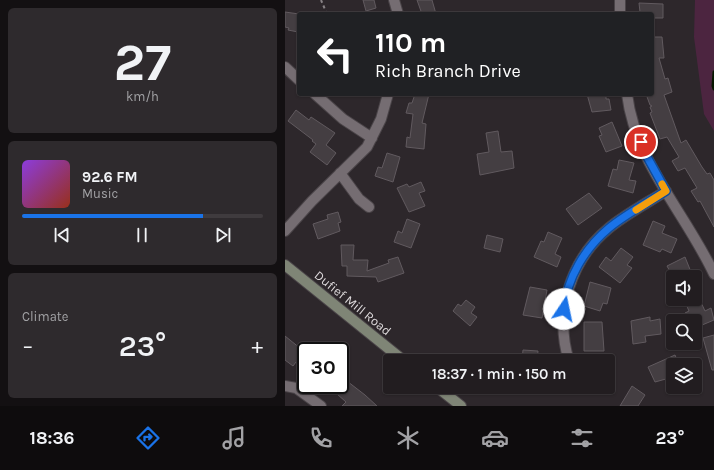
<!DOCTYPE html>
<html lang="en">
<head>
<meta charset="utf-8">
<style>
  :root { --surface:#221d20; --page:#2e2a2d; --text:#f1f3f6; --muted:#a2a2a5; --line:#3f3b3e; --accent:#1a73e8 }
  body { margin:0; font-family:Karla,sans-serif; background:var(--page); color:var(--text); height:100vh; display:flex; flex-direction:column; font-size:15px; white-space:nowrap }
  * { box-sizing:border-box; margin:0 }
  p { font-size:13px; color:var(--muted) }
  .icon { flex:none; width:22px; height:22px; fill:none; stroke:currentColor; stroke-width:2; stroke-linecap:round; stroke-linejoin:round }
  .map { position:relative; flex:1; overflow:hidden }
  .details { display:flex; flex-direction:column; gap:8px; padding:8px; background:#131012; width:285px }
  .details>* { flex:none }
  .hud { position:absolute; left:12px; top:12px; width:357px; height:84px; border-radius:4px; box-shadow:0 1px 3px #0004,0 0 0 1px var(--line); background:#202124; color:#fff; overflow:hidden }
  .tools { position:absolute; left:381px; top:270px; display:grid; gap:8px }
  .tools a { display:grid; place-items:center; width:36px; height:36px; border-radius:4px; background:var(--surface); box-shadow:0 1px 3px #0004,0 0 0 1px var(--line); font-size:20px }
  .speed { position:absolute; left:12px; top:342px; display:flex; gap:8px; font-size:20px; font-weight:700; text-align:center }
  .speed>* { display:grid; place-content:center; width:52px; height:52px; border-radius:50%; background:var(--surface); box-shadow:0 1px 3px #0004,0 0 0 1px var(--line); line-height:1 }
  .speed .limit { border:2px solid #111; border-radius:6px; background:#fff; color:#111 }
  .pin { position:absolute; display:grid; place-items:center; width:34px; height:34px; color:#fff; margin:-17px; border:2px solid #fff; border-radius:50%; box-shadow:0 1px 4px #0007 }
  .me { position:absolute; width:44px; margin:-22px; rotate:11deg; stroke-linejoin:round; filter:drop-shadow(0 0 3px #0008) }
  .turn { display:flex; align-items:center; gap:14px; height:84px; padding:0 12px; font-size:18px }
  .turn .icon { width:52px; height:52px; stroke-width:2.5 }
  .turn b { display:block; font-size:28px; line-height:34px }
  .big { font-size:30px; font-weight:600; line-height:1.1 }
  .details .widget { flex:1; display:flex; flex-direction:column; justify-content:center; gap:6px; min-width:0; padding:0 14px; border-radius:6px; background:var(--page) }
  .details .dial { align-items:center; gap:0 }
  .dial b { font-size:52px; line-height:1 }
  .song { display:flex; align-items:center; gap:12px }
  .cover { width:48px; height:48px; border-radius:6px; background:linear-gradient(135deg,hsl(270 70% 55%),hsl(10 70% 35%)) }
  .played { height:4px; border-radius:2px; background:linear-gradient(90deg,var(--accent) 75%,var(--line) 75%) }
  .keys { display:flex; justify-content:space-around; direction:ltr }
  .heat { display:flex; justify-content:space-between; align-items:center; font-size:22px; direction:ltr }
  .trip { position:absolute; left:98px; top:354px; width:232px; height:40px; border-radius:4px; background:var(--surface); box-shadow:0 1px 3px #0004,0 0 0 1px var(--line); font-weight:600; line-height:40px; text-align:center }
  .menu { display:flex; height:64px; justify-content:space-around; align-items:center; background:#0e0c0d; color:var(--muted) }
  .menu .icon { width:28px; height:28px }
  .menu .on { color:var(--accent) }
  .menu b { font-size:18px; color:var(--text) }
  main { display:flex; flex:1; min-height:0 }
  .map>svg:first-child { display:block }
  .green { fill:#4c2540 }
  .lines { fill:none; stroke-linecap:round; stroke-linejoin:round }
  .stream { stroke:#071700; stroke-width:3 }
  .building { fill:#443e42; stroke:#615a5f }
  .minor-casing { stroke:#4a4448; stroke-width:12 }
  .secondary-casing { stroke:#4a4448; stroke-width:12 }
  .path { stroke:#888386; stroke-width:2; stroke-dasharray:3 3; stroke-linecap:butt }
  .minor { stroke:#756d72; stroke-width:10 }
  .secondary { stroke:#7f8576; stroke-width:10 }
  .route-casing { stroke:#114b97; stroke-width:10 }
  .route { stroke:#1a73e8; stroke-width:7 }
  .slow { stroke:#f59e0b; stroke-width:7 }
  .labels { text-anchor:middle; dominant-baseline:central; stroke-width:3; stroke-linejoin:round; paint-order:stroke }
  .street-label { font-size:13px; fill:#ddd9db; stroke:#2d272b }
</style>
</head>
<body>
<main>
<section class="details">
<div class="widget dial"><b>27</b><p>km/h</p></div>
<div class="widget">
<div class="song"><i class="cover"></i><div><b>92.6 FM</b><p>Music</p></div></div>
<div class="played"></div>
<div class="keys"><svg class="icon" aria-label="previous" viewBox="0 0 24 24"><path d="M18 5L8 12l10 7zM5 5v14"/></svg><svg class="icon" aria-label="pause" viewBox="0 0 24 24"><path d="M8 5v14M16 5v14"/></svg><svg class="icon" aria-label="next" viewBox="0 0 24 24"><path d="M6 5l10 7-10 7zM19 5v14"/></svg></div>
</div>
<div class="widget"><p>Climate</p>
<div class="heat"><a>−</a><b class="big">23°</b><a>+</a></div>
</div>
</section>
<div class="map">
<svg width="429" height="406" viewBox="0 0 429 406">
  <rect width="100%" height="100%" fill="#2d272b"/>
  <!-- green -->
  <path class="green" d="M 410,0 L 429,0 L 429,131 L 419,114 L 409,37 Z"/>
  <g class="lines">
    <!-- stream -->
    <path class="stream" d="M 429,72 L 428,86 L 429,89"/>
  </g>
  <!-- building -->
  <path class="building" d="M 78,0 L 89,0 L 91,8 L 81,11 Z
    M 132,0 L 147,0 L 151,14 L 137,14 Z
    M 354,3 L 378,4 L 378,18 L 367,18 L 367,14 L 357,14 L 355,12 Z
    M 0,12 L 14,14 L 13,32 L 3,30 L 4,28 L 0,27 Z
    M 367,37 L 377,37 L 379,58 L 374,58 L 380,79 L 383,78 L 387,92 L 379,95 L 396,143 L 401,140 L 417,167 L 422,174 L 425,173 L 429,180 L 429,227 L 415,201 L 413,202 L 406,191 L 412,188 L 400,168 L 393,171 L 387,161 L 394,157 L 382,137 L 375,139 L 365,113 L 367,112 L 365,107 L 367,106 L 365,105 L 361,94 L 367,94 Z
    M 130,94 L 144,94 L 137,123 L 141,124 L 139,149 L 121,147 L 122,137 L 125,138 L 128,114 L 121,113 L 124,103 L 127,103 Z
    M 302,94 L 321,94 L 321,99 L 324,99 L 326,110 L 307,112 Z
    M 11,110 L 24,120 L 26,117 L 50,133 L 41,145 L 51,153 L 42,165 L 25,152 L 31,144 L 27,141 L 28,140 L 3,121 Z
    M 327,122 L 337,146 L 321,152 L 314,136 L 317,135 L 314,128 Z
    M 213,131 L 216,152 L 227,151 L 229,168 L 195,175 L 192,154 L 204,152 L 201,133 Z
    M 102,153 L 115,157 L 108,182 L 90,176 L 93,167 L 97,168 Z
    M 334,160 L 349,163 L 344,180 L 351,181 L 348,193 L 323,186 L 328,169 L 332,170 Z
    M 136,182 L 140,191 L 134,193 L 140,206 L 124,212 L 112,188 L 122,184 L 124,187 Z
    M 304,193 L 317,208 L 293,225 L 281,209 Z
    M 53,212 L 56,222 L 53,223 L 55,231 L 33,239 L 28,224 L 43,219 L 42,215 Z
    M 122,219 L 135,224 L 126,248 L 109,242 L 113,231 L 117,233 Z
    M 368,221 L 380,226 L 377,233 L 392,239 L 386,253 L 377,249 L 375,252 L 358,245 Z
    M 263,232 L 277,238 L 270,254 L 276,257 L 272,267 L 249,257 L 256,241 L 259,242 Z
    M 202,235 L 218,239 L 215,252 L 199,248 Z
    M 56,245 L 69,245 L 68,260 L 83,260 L 82,271 L 104,263 L 103,260 L 113,257 L 119,273 L 93,282 L 91,277 L 62,276 L 62,266 L 57,266 Z
    M 336,248 L 348,257 L 342,265 L 347,268 L 335,283 L 314,267 L 321,257 L 326,261 Z
    M 400,257 L 408,277 L 388,277 L 382,266 Z
    M 305,282 L 326,288 L 322,304 L 318,303 L 315,311 L 299,306 Z
    M 245,287 L 262,290 L 257,318 L 238,315 Z
    M 413,296 L 420,311 L 426,308 L 429,320 L 410,328 L 410,321 L 404,321 L 400,313 L 404,311 L 400,302 L 410,299 Z
    M 181,300 L 190,307 L 186,313 L 192,317 L 185,326 L 168,311 L 173,304 L 176,306 Z
    M 365,317 L 365,321 L 375,319 L 376,334 L 360,336 L 361,342 L 348,344 L 346,321 Z
    M 299,322 L 317,322 L 319,351 L 299,351 Z
    M 429,335 L 429,370 L 427,370 L 418,338 Z
    M 0,336 L 21,353 L 21,369 L 11,362 L 8,366 L 0,360 Z
    M 238,350 L 253,351 L 252,361 L 237,361 Z
    M 390,355 L 394,365 L 388,365 L 388,377 L 370,382 L 363,367 Z
    M 58,378 L 80,395 L 92,406 L 57,406 L 61,402 L 42,385 L 55,385 Z
    M 347,386 L 360,395 L 353,406 L 335,406 Z"/>
  <g class="lines">
    <defs>
      <path id="minor" d="M 109,0 L 113,14
        M 335,14 L 335,0
        M 0,67 L 14,80
        M 30,94 L 58,119 L 87,138
        M 342,94 C 350,162 401,214 429,274
        M 55,173 L 74,199 L 84,207
        M 0,231 L 27,201 L 82,147 L 96,119 L 103,94
        M 284,361 C 269,313 285,260 324,228 C 341,214 362,203 381,191
        M 0,386 L 11,388 L 36,406"/>
      <path id="secondary" d="M 0,265 L 119,361
        M 152,387 L 176,406"/>
    </defs>
    <!-- minor casing -->
    <use href="#minor" class="minor-casing"/>
    <!-- secondary casing -->
    <use href="#secondary" class="secondary-casing"/>
    <!-- path -->
    <path class="path" d="M 36,0 L 42,14"/>
    <!-- minor -->
    <use href="#minor" class="minor"/>
    <!-- secondary -->
    <use href="#secondary" class="secondary"/>
  </g>
  <g class="lines">
    <defs>
      <path id="route" d="M 279,309 C 282,278 300,248 324,228 C 341,214 362,203 381,191 L 360,153 L 356,142"/>
    </defs>
    <!-- route casing -->
    <use href="#route" class="route-casing"/>
    <!-- route -->
    <use href="#route" class="route"/>
    <!-- slow -->
    <path class="slow" d="M 351,210 L 381,191 L 377,184"/>
  </g>
  <g class="labels">
    <!-- street labels -->
    <g class="street-label">
      <text transform="translate(68 303) rotate(39)">Dufief Mill Road</text>
    </g>
  </g>
</svg>
<div class="tools">
<a><svg class="icon" aria-label="sound" viewBox="0 0 24 24"><path d="M4 9h4l5-4v14l-5-4H4zM17 9q2 3 0 6"/></svg></a>
<a><svg class="icon" aria-label="search" viewBox="0 0 24 24"><circle cx="10" cy="10" r="6"/><path d="M15 15l6 6"/></svg></a>
<a><svg class="icon" aria-label="layers" viewBox="0 0 24 24"><path d="M12 4l9 5-9 5-9-5zM3 14l9 5 9-5"/></svg></a>
</div>
<div class="speed"><div class="limit">30</div></div>
<div class="pin" style="left:356px;top:142px;background:#d93025"><svg class="icon" aria-label="arrive" viewBox="0 0 24 24"><path d="M6 21V4h12l-3 4 3 4H6"/></svg></div>
<svg class="me" style="left:279px;top:309px" viewBox="-20 -20 40 40"><circle r="19" fill="#fff"/><path d="M0-13L10 11 0 6-10 11z" fill="#1a73e8"/></svg>
<div class="trip">18:37 · 1 min · 150 m</div>
<div class="hud">
<div class="turn"><svg class="icon" aria-label="left" viewBox="0 0 24 24"><path d="M17 20v-9H6M10 6l-5 5 5 5"/></svg><div><b>110 m</b>Rich Branch Drive</div></div>
</div>
</div>
</main>
<nav class="menu">
<b>18:36</b>
<svg class="icon on" aria-label="directions" viewBox="0 0 24 24"><path d="M12 3l9 9-9 9-9-9zM9 14v-3h6M13 9l2 2-2 2"/></svg>
<svg class="icon" aria-label="music" viewBox="0 0 24 24"><path d="M9 18V5l10-2v13"/><circle cx="6" cy="18" r="3"/><circle cx="16" cy="16" r="3"/></svg>
<svg class="icon" aria-label="phone" viewBox="0 0 24 24"><path d="M5 4h4l2 5-3 2q2 4 5 5l2-3 5 2v4C11 20 4 13 5 4z"/></svg>
<svg class="icon" aria-label="climate" viewBox="0 0 24 24"><path d="M12 3v18M4 7l16 10M4 17L20 7"/></svg>
<svg class="icon" aria-label="car" viewBox="0 0 24 24"><path d="M5 17H2v-5l4-1 3-4h7l3 4 3 1v5h-3M9 17h6M6 11h13"/><circle cx="7" cy="17" r="2"/><circle cx="17" cy="17" r="2"/></svg>
<svg class="icon" aria-label="filters" viewBox="0 0 24 24"><path d="M4 7h16M4 17h16"/><circle cx="9" cy="7" r="2"/><circle cx="15" cy="17" r="2"/></svg>
<b>23°</b>
</nav>
</body>
</html>
